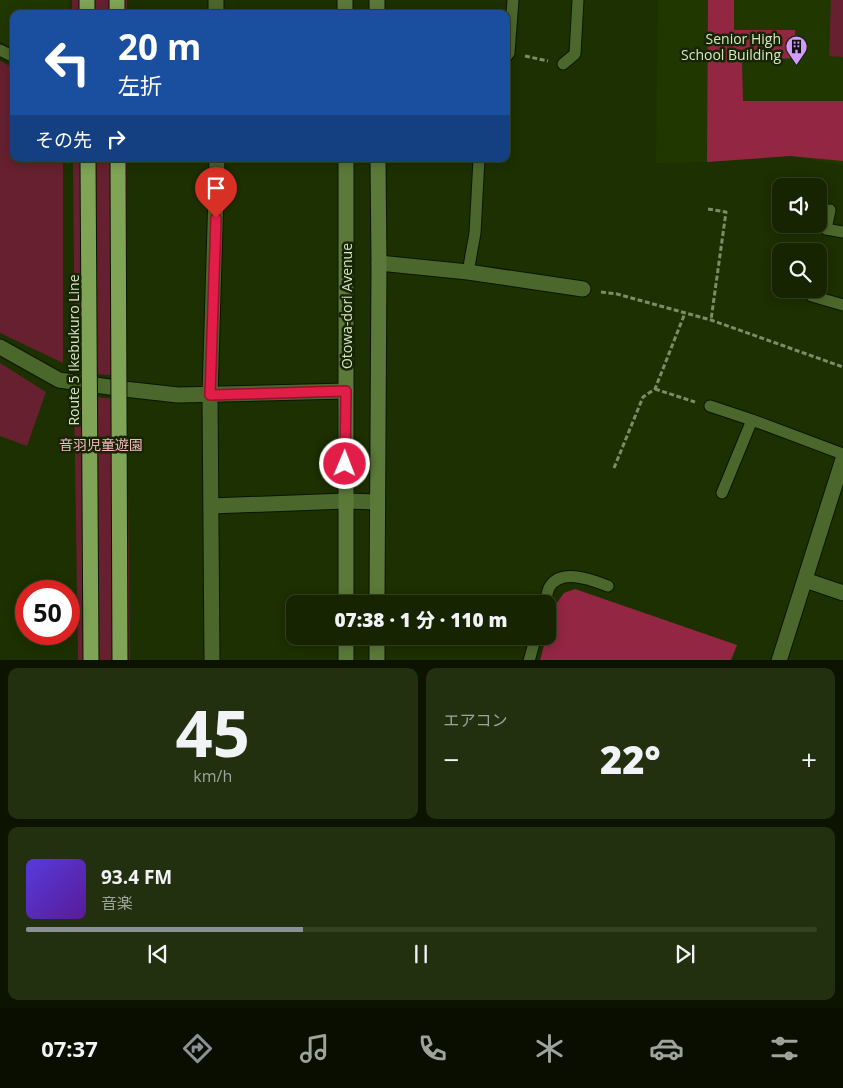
<!DOCTYPE html>
<html lang="ja">
<head>
<meta charset="utf-8">
<style>
  :root { --surface:#162401; --page:#233010; --text:#f1f3f6; --muted:#9ea499; --line:#354123; --accent:#8c9099 }
  body { margin:0; font-family:"Open Sans","Noto Sans JP",sans-serif; background:var(--page); color:var(--text); height:100vh; display:flex; flex-direction:column; font-size:19px; white-space:nowrap }
  * { box-sizing:border-box; margin:0 }
  p { font-size:16px; color:var(--muted) }
  .icon { flex:none; width:28px; height:28px; fill:none; stroke:currentColor; stroke-width:2; stroke-linecap:round; stroke-linejoin:round }
  .map { position:relative; height:660px; overflow:hidden }
  .details { display:flex; flex-direction:column; gap:8px; padding:8px; background:#0c1401; flex:1 }
  .details>* { flex:none }
  .top-card { position:absolute; left:10px; top:10px; width:500px; height:152px; border-radius:10px; box-shadow:0 2px 12px #0003,0 0 0 1px var(--line); background:#1a4fa0; color:#fff; overflow:hidden }
  .buttons { position:absolute; left:772px; top:178px; display:grid; gap:10px }
  .buttons a { display:grid; place-items:center; width:55px; height:55px; border-radius:10px; background:var(--surface); box-shadow:0 2px 12px #0003,0 0 0 1px var(--line); font-size:25px }
  .speed { position:absolute; left:15px; top:580px; display:flex; gap:10px; font-size:25px; font-weight:700; text-align:center }
  .speed>* { display:grid; place-content:center; width:65px; height:65px; border-radius:50%; background:var(--surface); box-shadow:0 2px 12px #0003,0 0 0 1px var(--line); line-height:1 }
  .speed .limit { border:8px solid #d22; background:#fff; color:#111 }
  .pin { position:absolute; display:grid; place-items:center; width:42px; height:42px; color:#fff; margin:-51px -21px; border-radius:50% 50% 50% 0; rotate:-45deg; box-shadow:0 0 5px #0007 }
  .pin .icon { rotate:45deg }
  .me { position:absolute; width:55px; margin:-28px; rotate:1deg; stroke-linejoin:round; filter:drop-shadow(0 0 4px #0008) }
  .turn { display:flex; align-items:center; gap:18px; height:105px; padding:0 25px; font-size:22px }
  .turn .icon { width:65px; height:65px; stroke-width:2.5 }
  .turn b { display:block; font-size:35px; line-height:42px }
  .then { display:flex; align-items:center; height:48px; padding:0 25px; background:#0003; gap:10px; font-size:19px }
  .big { font-size:38px; font-weight:800; line-height:1.1 }
  .details .tile { flex:1; display:flex; flex-direction:column; justify-content:center; gap:8px; min-width:0; padding:0 18px; border-radius:10px; background:var(--page) }
  .details .dial { align-items:center; gap:0 }
  .dial b { font-size:65px; line-height:1 }
  .song { display:flex; align-items:center; gap:15px }
  .cover { width:60px; height:60px; border-radius:8px; background:linear-gradient(135deg,hsl(250 70% 55%),hsl(270 70% 35%)) }
  .played { height:5px; border-radius:2px; background:linear-gradient(90deg,var(--accent) 35%,var(--line) 35%) }
  .keys { display:flex; justify-content:space-around; direction:ltr }
  .heat { display:flex; justify-content:space-between; align-items:center; font-size:28px; direction:ltr }
  .details .tiles { flex:1; display:grid; gap:8px; grid-template-columns:1fr 1fr }
  .tile:last-child { grid-column:span 2 }
  .trip { position:absolute; left:286px; top:595px; width:270px; height:50px; border-radius:10px; background:var(--surface); box-shadow:0 2px 12px #0003,0 0 0 1px var(--line); font-weight:800; line-height:50px; text-align:center }
  .dock { display:flex; height:80px; justify-content:space-around; align-items:center; background:#090e00; color:var(--muted) }
  .dock .icon { width:35px; height:35px }
  .dock .on { color:var(--accent) }
  .dock b { font-size:22px; color:var(--text) }
  .map>svg:first-child { display:block }
  .built { fill:#213700 }
  .green { fill:#662030 }
  .forest { fill:#932643 }
  .lines { fill:none; stroke-linecap:round; stroke-linejoin:round }
  .lane-casing { stroke:#0a1600; stroke-width:13 }
  .street-casing { stroke:#0a1600; stroke-width:17 }
  .secondary-casing { stroke:#0a1600; stroke-width:17 }
  .highway-casing { stroke:#0a1600; stroke-width:17 }
  .path { stroke:#7b8d66; stroke-width:3; stroke-dasharray:5 2.5; stroke-linecap:butt }
  .lane { stroke:#4c672b; stroke-width:11 }
  .street { stroke:#4c672b; stroke-width:15 }
  .secondary { stroke:#5b7938; stroke-width:15 }
  .highway { stroke:#7fa455; stroke-width:15 }
  .highway-bridge-casing { stroke:#0a1600; stroke-width:17; stroke-linecap:butt }
  .highway-bridge { stroke:#7fa455; stroke-width:15 }
  .route-casing { stroke:#92132f; stroke-width:12 }
  .route { stroke:#e11d48; stroke-width:9 }
  .labels { text-anchor:middle; dominant-baseline:central; stroke-width:5; stroke-linejoin:round; paint-order:stroke }
  .poi-label { font-size:14px; fill:#d5e6c6; stroke:#172505; text-anchor:end }
  .street-label { font-size:14px; fill:#d5e6c6; stroke:#172505 }
  .park-label { font-size:14px; fill:#f4b8c1; stroke:#172505 }
</style>
</head>
<body>
<div class="map">
<svg width="843" height="661" viewBox="0 0 843 661">
  <rect width="100%" height="100%" fill="#1d3001"/>
  <!-- built -->
  <path class="built" d="M 0,0 L 69,0 L 69,14 L 14,14 L 14,49 L 0,41 Z
    M 658,0 L 843,0 L 843,165 L 790,156 L 707,162 L 656,163 Z"/>
  <!-- green -->
  <path class="green" d="M 72,0 L 127,0 L 127,14 L 72,14 Z
    M 831,0 L 843,0 L 843,57 L 829,56 Z
    M 0,61 L 14,68 L 14,159 L 63,159 L 63,363 L 0,333 Z
    M 73,159 L 127,159 L 127,376 L 75,373 Z
    M 0,363 L 46,392 L 27,446 L 0,436 Z
    M 74,395 L 127,400 L 130,660 L 78,660 Z"/>
  <!-- forest -->
  <path class="forest" d="M 708,0 L 734,0 L 734,30 L 795,30 L 795,58 L 742,61 L 743,101 L 843,101 L 843,161 L 790,156 L 707,162 Z
    M 575,589 L 737,645 L 731,660 L 540,660 L 556,604 L 564,593 Z"/>
  <g class="lines">
    <defs>
      <path id="lane" d="M 0,50 L 14,57
        M 506,57 L 509,53 L 513,0
        M 563,64 L 575,54 L 578,0
        M 830,210 L 826,229 L 843,232
        M 468,272 L 475,233 L 479,159
        M 812,296 L 843,305
        M 710,406 L 752,420 L 843,454
        M 722,493 L 752,420
        M 545,604 C 546,599 547,593 549,588 C 560,567 592,580 608,586
        M 529,661 L 536,636"/>
      <path id="street" d="M 216,0 L 216,14
        M 379,263 L 468,272 L 583,289
        M 0,347 L 59,380 L 124,389 L 178,395 L 346,391
        M 211,506 L 346,501 L 377,502
        M 805,580 L 843,593
        M 212,661 L 210,395 L 217,159
        M 779,661 L 843,459"/>
      <path id="secondary" d="M 345,0 L 345,14
        M 377,14 L 377,0
        M 346,159 L 346,604
        M 377,604 L 379,263 L 378,159
        M 377,636 L 377,661
        M 346,661 L 346,636"/>
      <path id="highway" d="M 87,0 L 87,14
        M 117,0 L 117,14"/>
    </defs>
    <!-- lane casing -->
    <use href="#lane" class="lane-casing"/>
    <!-- street casing -->
    <use href="#street" class="street-casing"/>
    <!-- secondary casing -->
    <use href="#secondary" class="secondary-casing"/>
    <!-- highway casing -->
    <use href="#highway" class="highway-casing"/>
    <!-- path -->
    <path class="path" d="M 525,56 L 548,61
      M 11,90 L 14,91
      M 59,159 L 68,162
      M 708,209 L 726,212 L 711,320
      M 601,292 L 617,294 L 711,320 L 843,367
      M 655,389 L 695,402
      M 614,468 L 643,397 L 655,389 L 685,313"/>
    <!-- lane -->
    <use href="#lane" class="lane"/>
    <!-- street -->
    <use href="#street" class="street"/>
    <!-- secondary -->
    <use href="#secondary" class="secondary"/>
    <!-- highway -->
    <use href="#highway" class="highway"/>
    <defs>
      <path id="highway-bridge" d="M 88,159 L 91,661
        M 118,159 L 120,661"/>
    </defs>
    <!-- highway-bridge casing -->
    <use href="#highway-bridge" class="highway-bridge-casing"/>
    <!-- highway-bridge -->
    <use href="#highway-bridge" class="highway-bridge"/>
  </g>
  <g class="lines">
    <defs>
      <path id="route" d="M 216,218 L 210,395 L 346,391 L 345,464"/>
    </defs>
    <!-- route casing -->
    <use href="#route" class="route-casing"/>
    <!-- route -->
    <use href="#route" class="route"/>
  </g>
  <!-- icons -->
  <defs>
    <symbol id="building-pin" viewBox="-11 -11 22 30"><path d="M0 17L-7.5 6A9.5 9.5 0 1 1 7.5 6Z" fill="#d39cfc" stroke="#172505"/><path d="M-4-6H4V6H1V3H-1V6H-4ZM-2.5-4.3h1.7v1.8h-1.7ZM.8-4.3h1.7v1.8H.8ZM-2.5-1h1.7V.8h-1.7ZM.8-1h1.7V.8H.8Z" fill="#111"/></symbol>
  </defs>
  <g fill-rule="evenodd">
    <use href="#building-pin" x="784" y="34" width="25" height="34"/>
  </g>
  <g class="labels">
    <!-- poi labels -->
    <g class="poi-label">
      <text x="781" y="38">Senior High<tspan x="781" dy="16">School Building</tspan></text>
    </g>
    <!-- street labels -->
    <g class="street-label">
      <text transform="translate(346 306) rotate(-90)">Otowa-dori Avenue</text>
      <text transform="translate(73 350) rotate(-90)">Route 5 Ikebukuro Line</text>
    </g>
    <!-- park labels -->
    <g class="park-label">
      <text x="101" y="444">音羽児童遊園</text>
    </g>
  </g>
</svg>
<div class="buttons">
<a><svg class="icon" aria-label="sound" viewBox="0 0 24 24"><path d="M4 9h4l5-4v14l-5-4H4zM17 9q2 3 0 6"/></svg></a>
<a><svg class="icon" aria-label="search" viewBox="0 0 24 24"><circle cx="10" cy="10" r="6"/><path d="M15 15l6 6"/></svg></a>
</div>
<div class="speed"><div class="limit">50</div></div>
<div class="pin" style="left:216px;top:218px;background:#d93025"><svg class="icon" aria-label="arrive" viewBox="0 0 24 24"><path d="M6 21V4h12l-3 4 3 4H6"/></svg></div>
<svg class="me" style="left:345px;top:464px" viewBox="-20 -20 40 40"><circle r="17" fill="#e11d48" stroke="#fff" stroke-width="3"/><path d="M0-11L8 9 0 5-8 9z" fill="#fff"/></svg>
<div class="trip">07:38 · 1 分 · 110 m</div>
<div class="top-card">
<div class="turn"><svg class="icon" aria-label="left" viewBox="0 0 24 24"><path d="M17 20v-9H6M10 6l-5 5 5 5"/></svg><div><b>20 m</b>左折</div></div>
<div class="then">その先<svg class="icon" aria-label="right" viewBox="0 0 24 24"><path d="M7 20v-9h11M14 6l5 5-5 5"/></svg></div>
</div>
</div>
<section class="details">
<div class="tiles">
<div class="tile dial"><b>45</b><p>km/h</p></div>
<div class="tile"><p>エアコン</p>
<div class="heat"><a>−</a><b class="big">22°</b><a>+</a></div>
</div>
<div class="tile">
<div class="song"><i class="cover"></i><div><b>93.4 FM</b><p>音楽</p></div></div>
<div class="played"></div>
<div class="keys"><svg class="icon" aria-label="previous" viewBox="0 0 24 24"><path d="M18 5L8 12l10 7zM5 5v14"/></svg><svg class="icon" aria-label="pause" viewBox="0 0 24 24"><path d="M8 5v14M16 5v14"/></svg><svg class="icon" aria-label="next" viewBox="0 0 24 24"><path d="M6 5l10 7-10 7zM19 5v14"/></svg></div>
</div>
</div>
</section>
<nav class="dock">
<b>07:37</b>
<svg class="icon on" aria-label="directions" viewBox="0 0 24 24"><path d="M12 3l9 9-9 9-9-9zM9 14v-3h6M13 9l2 2-2 2"/></svg>
<svg class="icon" aria-label="music" viewBox="0 0 24 24"><path d="M9 18V5l10-2v13"/><circle cx="6" cy="18" r="3"/><circle cx="16" cy="16" r="3"/></svg>
<svg class="icon" aria-label="phone" viewBox="0 0 24 24"><path d="M5 4h4l2 5-3 2q2 4 5 5l2-3 5 2v4C11 20 4 13 5 4z"/></svg>
<svg class="icon" aria-label="climate" viewBox="0 0 24 24"><path d="M12 3v18M4 7l16 10M4 17L20 7"/></svg>
<svg class="icon" aria-label="car" viewBox="0 0 24 24"><path d="M5 17H2v-5l4-1 3-4h7l3 4 3 1v5h-3M9 17h6M6 11h13"/><circle cx="7" cy="17" r="2"/><circle cx="17" cy="17" r="2"/></svg>
<svg class="icon" aria-label="filters" viewBox="0 0 24 24"><path d="M4 7h16M4 17h16"/><circle cx="9" cy="7" r="2"/><circle cx="15" cy="17" r="2"/></svg>
</nav>
</body>
</html>
